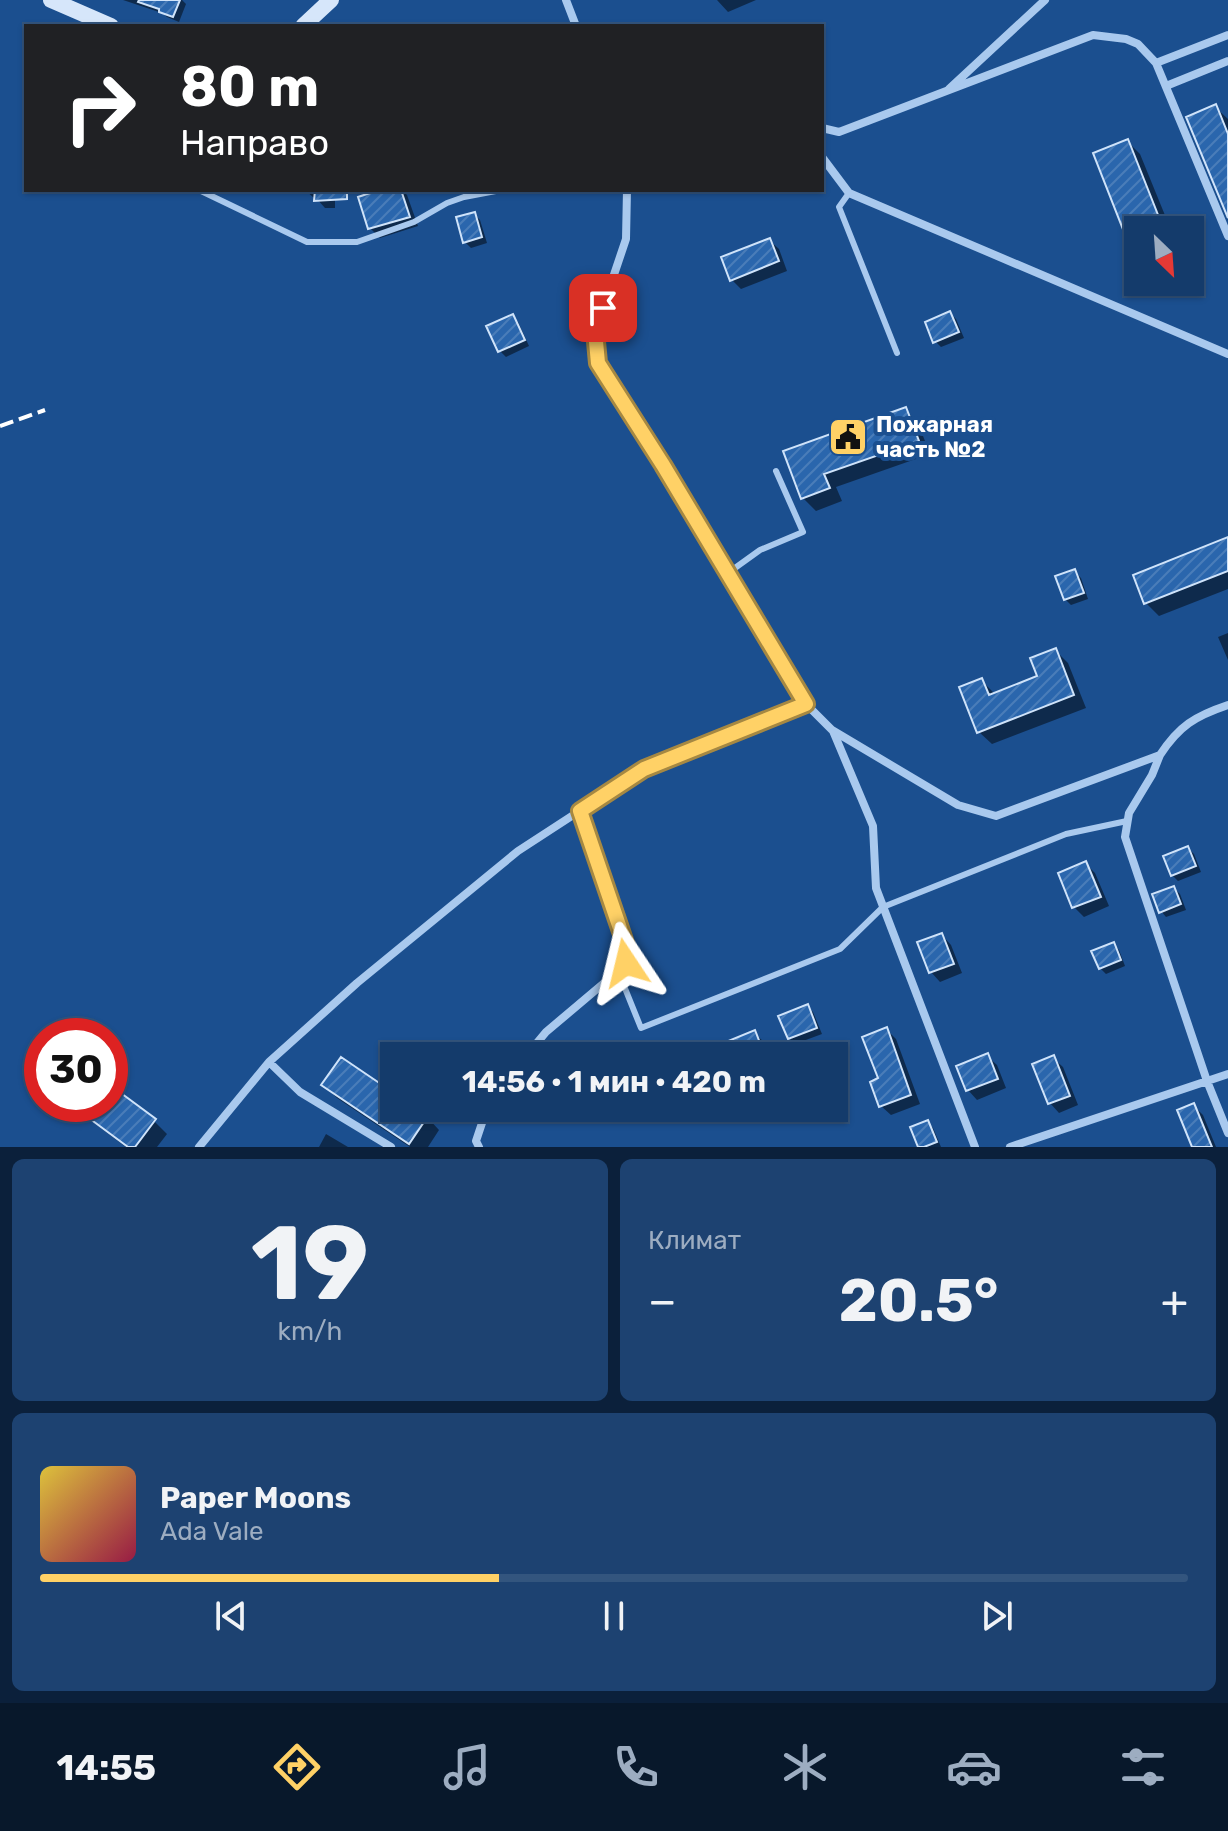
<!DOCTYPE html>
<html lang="ru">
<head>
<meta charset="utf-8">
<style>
  :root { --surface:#143b6b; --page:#1d4271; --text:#f1f3f6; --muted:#9dadc1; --line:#33557e; --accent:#ffd166 }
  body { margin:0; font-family:Rubik,sans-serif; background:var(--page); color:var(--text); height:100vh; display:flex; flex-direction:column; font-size:30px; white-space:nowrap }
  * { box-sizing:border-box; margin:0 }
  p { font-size:26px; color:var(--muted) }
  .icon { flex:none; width:44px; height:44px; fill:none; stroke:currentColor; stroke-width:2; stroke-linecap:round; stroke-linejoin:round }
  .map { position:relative; height:1147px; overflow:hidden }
  .panel { display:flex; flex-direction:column; gap:12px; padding:12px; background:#0b203b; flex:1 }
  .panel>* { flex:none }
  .guide { position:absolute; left:24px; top:24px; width:800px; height:168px; border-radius:0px; box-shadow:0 2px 6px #0004,0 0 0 2px var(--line); background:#202124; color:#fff; overflow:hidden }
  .needle { width:52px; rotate:155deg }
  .fabs { position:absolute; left:1124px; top:216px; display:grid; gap:16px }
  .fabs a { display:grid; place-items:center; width:80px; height:80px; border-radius:0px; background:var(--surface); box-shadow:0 2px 6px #0004,0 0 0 2px var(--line); font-size:40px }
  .speed { position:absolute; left:24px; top:1018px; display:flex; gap:16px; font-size:40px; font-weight:700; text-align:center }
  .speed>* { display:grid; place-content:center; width:104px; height:104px; border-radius:50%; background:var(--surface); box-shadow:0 2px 6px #0004,0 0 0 2px var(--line); line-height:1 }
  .speed .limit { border:12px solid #d22; background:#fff; color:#111 }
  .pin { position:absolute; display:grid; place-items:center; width:68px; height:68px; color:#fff; margin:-34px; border-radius:16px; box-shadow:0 4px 12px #0006 }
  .me { position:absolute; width:88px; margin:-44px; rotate:350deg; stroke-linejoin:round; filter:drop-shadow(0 0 6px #0008) }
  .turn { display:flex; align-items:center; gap:28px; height:168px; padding:0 24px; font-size:36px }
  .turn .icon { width:104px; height:104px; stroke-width:2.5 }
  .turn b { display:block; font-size:56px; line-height:68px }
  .big { font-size:60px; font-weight:700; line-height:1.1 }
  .panel .widget { flex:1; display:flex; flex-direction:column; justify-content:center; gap:12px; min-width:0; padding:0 28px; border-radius:12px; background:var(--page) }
  .panel .dial { align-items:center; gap:0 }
  .dial b { font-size:104px; line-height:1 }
  .song { display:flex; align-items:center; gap:24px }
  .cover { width:96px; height:96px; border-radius:12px; background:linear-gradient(135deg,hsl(50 70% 55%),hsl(340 70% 35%)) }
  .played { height:8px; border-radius:4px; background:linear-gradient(90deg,var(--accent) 40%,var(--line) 40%) }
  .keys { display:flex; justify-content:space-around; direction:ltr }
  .heat { display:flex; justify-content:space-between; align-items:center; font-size:44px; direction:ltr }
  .panel .tiles { flex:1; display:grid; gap:12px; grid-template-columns:1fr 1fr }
  .widget:last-child { grid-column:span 2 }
  .trip { position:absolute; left:380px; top:1042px; width:468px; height:80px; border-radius:0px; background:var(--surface); box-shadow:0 2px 6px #0004,0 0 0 2px var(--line); font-weight:700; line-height:80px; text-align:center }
  .tab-bar { display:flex; height:128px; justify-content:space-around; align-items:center; background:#08182b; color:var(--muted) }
  .tab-bar .icon { width:56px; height:56px }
  .tab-bar .active { color:var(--accent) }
  .tab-bar b { font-size:36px; color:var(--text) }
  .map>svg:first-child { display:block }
  .shadow { fill:#0007 }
  .building { fill:url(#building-hatch); stroke:#cfe3fa; stroke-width:2 }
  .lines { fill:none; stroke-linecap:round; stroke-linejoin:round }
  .service { stroke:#a9c9ee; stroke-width:6 }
  .minor { stroke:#a9c9ee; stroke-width:8 }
  .secondary { stroke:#d6e6fa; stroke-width:16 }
  .rail { stroke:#fff; stroke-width:4; stroke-dasharray:14 6; stroke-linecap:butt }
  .route-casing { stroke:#a68842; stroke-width:20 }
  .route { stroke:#ffd166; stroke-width:14 }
  .labels { text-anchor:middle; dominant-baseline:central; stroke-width:8; stroke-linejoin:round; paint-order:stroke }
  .poi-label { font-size:22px; font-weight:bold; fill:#fff; stroke:#1b4f8f; text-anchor:start }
</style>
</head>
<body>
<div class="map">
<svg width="1228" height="1147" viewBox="0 0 1228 1147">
  <defs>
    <pattern id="building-hatch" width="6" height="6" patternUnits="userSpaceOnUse" patternTransform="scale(2)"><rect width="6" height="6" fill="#2a66ad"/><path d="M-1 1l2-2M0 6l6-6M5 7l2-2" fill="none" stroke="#4a7db9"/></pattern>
  </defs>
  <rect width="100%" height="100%" fill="#1b4f8f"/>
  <!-- shadow -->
  <path class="shadow" d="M 123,0 L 182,0 L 186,4 L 179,22 L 167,17 L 162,13 Z
    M 717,0 L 756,0 L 728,12 Z
    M 1215,107 L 1228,119 L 1228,216 Z
    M 1127,141 L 1140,154 L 1171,230 L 1138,230 L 1138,261 L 1095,154 Z
    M 305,190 L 335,190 L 335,208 L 325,208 L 316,198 L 314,198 Z
    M 386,190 L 402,190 L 407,195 L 418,226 L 380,238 L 370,228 Z
    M 474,214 L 480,220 L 487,243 L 471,248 L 465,242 Z
    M 769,240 L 779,249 L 787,271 L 741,289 L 732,280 Z
    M 1150,282 L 1174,282 L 1157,289 Z
    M 950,313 L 956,319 L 964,338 L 941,347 L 935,341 Z
    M 512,317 L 518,322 L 529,346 L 506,357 L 500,351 Z
    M 905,410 L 918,423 L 930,454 L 836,487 L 842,501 L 816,511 L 803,498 L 785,452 Z
    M 1228,539 L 1228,589 L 1159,616 L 1146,603 Z
    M 1075,572 L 1081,578 L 1088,599 L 1071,605 L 1065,599 Z
    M 1228,633 L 1228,660 L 1218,637 Z
    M 1055,650 L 1068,663 L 1086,708 L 992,744 L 979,732 L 981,680 L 994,693 L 1039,678 Z
    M 1188,848 L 1194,854 L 1201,872 L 1178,881 L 1172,875 Z
    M 1086,864 L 1095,873 L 1109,906 L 1084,917 L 1074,907 L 1060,874 Z
    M 1174,888 L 1180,894 L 1186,910 L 1166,917 L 1161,911 Z
    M 942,935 L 951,945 L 962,973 L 940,982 L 931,972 Z
    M 1113,944 L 1119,950 L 1125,966 L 1106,974 L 1100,968 Z
    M 807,1006 L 813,1012 L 822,1034 L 795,1044 L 789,1038 Z
    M 887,1030 L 896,1039 L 920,1104 L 891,1115 L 881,1106 L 881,1079 Z
    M 754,1033 L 764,1042 L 770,1056 L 722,1056 Z
    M 987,1056 L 997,1065 L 1006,1088 L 977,1100 L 968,1090 Z
    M 1053,1058 L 1063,1067 L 1078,1105 L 1059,1113 L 1050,1103 Z
    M 324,1085 L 394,1095 L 394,1108 L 413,1108 L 427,1117 L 439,1130 L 428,1147 L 410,1147 L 337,1098 Z
    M 110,1088 L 154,1121 L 167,1134 L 157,1147 L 126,1147 L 69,1104 L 110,1104 Z
    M 1194,1106 L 1203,1115 L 1216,1147 L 1194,1147 Z
    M 927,1122 L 933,1128 L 941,1147 L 920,1147 Z
    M 326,1134 L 348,1147 L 319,1147 Z"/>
  <!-- building -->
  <path class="building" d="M 139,0 L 180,0 L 173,17 L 159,12 L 159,9 L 138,2 Z
    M 1216,104 L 1228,134 L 1228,218 L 1186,117 Z
    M 1128,139 L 1164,230 L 1138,230 L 1137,265 L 1093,153 Z
    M 315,190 L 347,190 L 347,199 L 314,201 Z
    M 379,190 L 401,190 L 410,217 L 368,229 L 358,197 Z
    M 475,212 L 482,237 L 463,243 L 456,217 Z
    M 770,238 L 779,261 L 730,281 L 721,257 Z
    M 950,311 L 959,332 L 933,343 L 925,322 Z
    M 513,314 L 525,340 L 498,352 L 486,326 Z
    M 906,407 L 919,441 L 824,474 L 830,488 L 801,499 L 783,451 Z
    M 1228,537 L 1228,571 L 1144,604 L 1133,575 Z
    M 1075,569 L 1084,593 L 1064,600 L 1055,576 Z
    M 1056,648 L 1074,695 L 977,733 L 959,687 L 982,678 L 989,695 L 1037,676 L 1030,658 Z
    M 1188,846 L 1196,866 L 1171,876 L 1163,856 Z
    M 1086,861 L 1101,897 L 1072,908 L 1058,873 Z
    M 1174,886 L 1181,904 L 1159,913 L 1152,894 Z
    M 942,933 L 954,964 L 929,973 L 917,942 Z
    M 1114,942 L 1121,960 L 1099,969 L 1091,951 Z
    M 808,1004 L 817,1028 L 788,1039 L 778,1016 Z
    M 887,1027 L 911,1095 L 879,1107 L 870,1082 L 878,1078 L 862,1037 Z
    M 755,1030 L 765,1056 L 720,1056 L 716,1046 Z
    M 988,1053 L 998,1079 L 966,1091 L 956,1066 Z
    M 1054,1055 L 1070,1096 L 1048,1104 L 1032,1064 Z
    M 341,1057 L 394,1093 L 394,1108 L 416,1108 L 428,1116 L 409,1144 L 321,1085 Z
    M 110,1085 L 156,1119 L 135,1147 L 128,1147 L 70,1104 L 110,1104 Z
    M 1194,1103 L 1212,1147 L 1192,1147 L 1177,1110 Z
    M 928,1120 L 937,1142 L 924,1147 L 918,1147 L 910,1127 Z"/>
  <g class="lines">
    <!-- service -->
    <path class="service" d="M 199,190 L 307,242 L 357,242 L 414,222 L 447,203 L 464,197 L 501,190
      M 849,193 L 839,207 L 897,353
      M 728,573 L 760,550 L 803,532 L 776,471
      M 618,971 L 641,1028 L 840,949 L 883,907 L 1066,834 L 1127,821"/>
    <!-- minor -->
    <path class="minor" d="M 566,0 L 576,26
      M 1156,63 L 1228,35
      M 1166,86 L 1228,61
      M 949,89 L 1045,0
      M 822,128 L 839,132 L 1093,35 L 1126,39 L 1138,44 L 1156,63 L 1228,236
      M 822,157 L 849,193 L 1228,354
      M 627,190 L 626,239 L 595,331 L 598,363 L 663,465 L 806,704 L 832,730 L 958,805 L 996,816 L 1160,755 C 1179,726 1195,716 1228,705
      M 833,731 L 873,826 L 876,888 L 975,1147
      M 1160,755 L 1152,775 L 1129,813 L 1125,837 L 1207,1081 L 1228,1133
      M 526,1056 L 546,1032 L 610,978 L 626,963 L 626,946 L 580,811
      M 269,1062 L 300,1092 L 391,1147
      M 199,1147 L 269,1062 L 357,983 L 518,851 L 644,769 L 806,704
      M 479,1147 L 476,1141 L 487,1108
      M 1010,1147 L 1228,1074"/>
    <!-- secondary -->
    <path class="secondary" d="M 51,0 L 111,26
      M 303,26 L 331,0"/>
    <!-- rail -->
    <path class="rail" d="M 0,426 L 45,410"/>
  </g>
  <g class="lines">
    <defs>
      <path id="route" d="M 603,308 L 595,331 L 598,363 L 663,465 L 806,704 L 644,769 L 580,811 L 626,946 L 626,963"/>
    </defs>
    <!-- route casing -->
    <use href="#route" class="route-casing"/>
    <!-- route -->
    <use href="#route" class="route"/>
  </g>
  <!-- icons -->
  <defs>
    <symbol id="civic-square" viewBox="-11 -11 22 22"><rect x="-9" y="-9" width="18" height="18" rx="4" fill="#ffd166" stroke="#1b4f8f"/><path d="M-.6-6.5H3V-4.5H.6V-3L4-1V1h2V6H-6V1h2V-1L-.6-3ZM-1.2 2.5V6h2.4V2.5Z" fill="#111"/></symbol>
  </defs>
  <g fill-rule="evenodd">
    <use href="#civic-square" x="826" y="415" width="44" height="44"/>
  </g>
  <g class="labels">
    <!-- poi labels -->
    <g class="poi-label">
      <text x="876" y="424">Пожарная<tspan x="876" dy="25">часть №2</tspan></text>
    </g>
  </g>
</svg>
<div class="fabs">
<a><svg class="needle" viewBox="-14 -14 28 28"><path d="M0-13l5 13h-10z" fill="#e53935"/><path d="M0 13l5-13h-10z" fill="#9dadc1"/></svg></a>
</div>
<div class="speed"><div class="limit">30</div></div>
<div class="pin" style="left:603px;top:308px;background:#d93025"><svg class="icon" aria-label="arrive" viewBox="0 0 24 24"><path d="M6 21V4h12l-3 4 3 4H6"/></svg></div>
<svg class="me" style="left:626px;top:963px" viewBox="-20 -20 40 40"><path d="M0-17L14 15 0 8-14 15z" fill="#ffd166" stroke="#fff" stroke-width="4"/></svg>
<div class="trip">14:56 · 1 мин · 420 m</div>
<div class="guide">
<div class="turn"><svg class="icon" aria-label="right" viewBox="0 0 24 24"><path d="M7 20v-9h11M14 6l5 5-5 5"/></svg><div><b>80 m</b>Направо</div></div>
</div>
</div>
<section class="panel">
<div class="tiles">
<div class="widget dial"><b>19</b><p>km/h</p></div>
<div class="widget"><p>Климат</p>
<div class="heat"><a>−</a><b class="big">20.5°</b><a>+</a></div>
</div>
<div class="widget">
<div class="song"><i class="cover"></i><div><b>Paper Moons</b><p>Ada Vale</p></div></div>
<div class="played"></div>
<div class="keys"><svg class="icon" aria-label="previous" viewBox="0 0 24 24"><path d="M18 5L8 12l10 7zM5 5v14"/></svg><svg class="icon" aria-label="pause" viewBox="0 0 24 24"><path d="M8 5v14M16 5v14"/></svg><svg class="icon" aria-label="next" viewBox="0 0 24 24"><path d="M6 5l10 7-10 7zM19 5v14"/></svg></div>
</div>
</div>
</section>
<nav class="tab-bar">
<b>14:55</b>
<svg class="icon active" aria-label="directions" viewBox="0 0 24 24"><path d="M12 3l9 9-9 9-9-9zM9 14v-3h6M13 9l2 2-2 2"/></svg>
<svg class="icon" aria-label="music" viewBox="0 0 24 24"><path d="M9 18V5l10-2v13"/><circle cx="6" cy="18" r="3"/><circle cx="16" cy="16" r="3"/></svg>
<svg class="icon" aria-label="phone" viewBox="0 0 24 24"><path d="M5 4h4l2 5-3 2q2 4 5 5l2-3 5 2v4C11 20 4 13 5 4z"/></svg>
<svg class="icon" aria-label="climate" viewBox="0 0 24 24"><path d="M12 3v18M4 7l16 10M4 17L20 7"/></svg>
<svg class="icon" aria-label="car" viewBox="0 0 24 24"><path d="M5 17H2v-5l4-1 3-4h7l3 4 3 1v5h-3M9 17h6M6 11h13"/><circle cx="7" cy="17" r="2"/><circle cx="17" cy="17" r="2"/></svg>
<svg class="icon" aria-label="filters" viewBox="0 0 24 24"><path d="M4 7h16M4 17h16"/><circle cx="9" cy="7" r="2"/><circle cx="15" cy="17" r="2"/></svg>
</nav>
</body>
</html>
